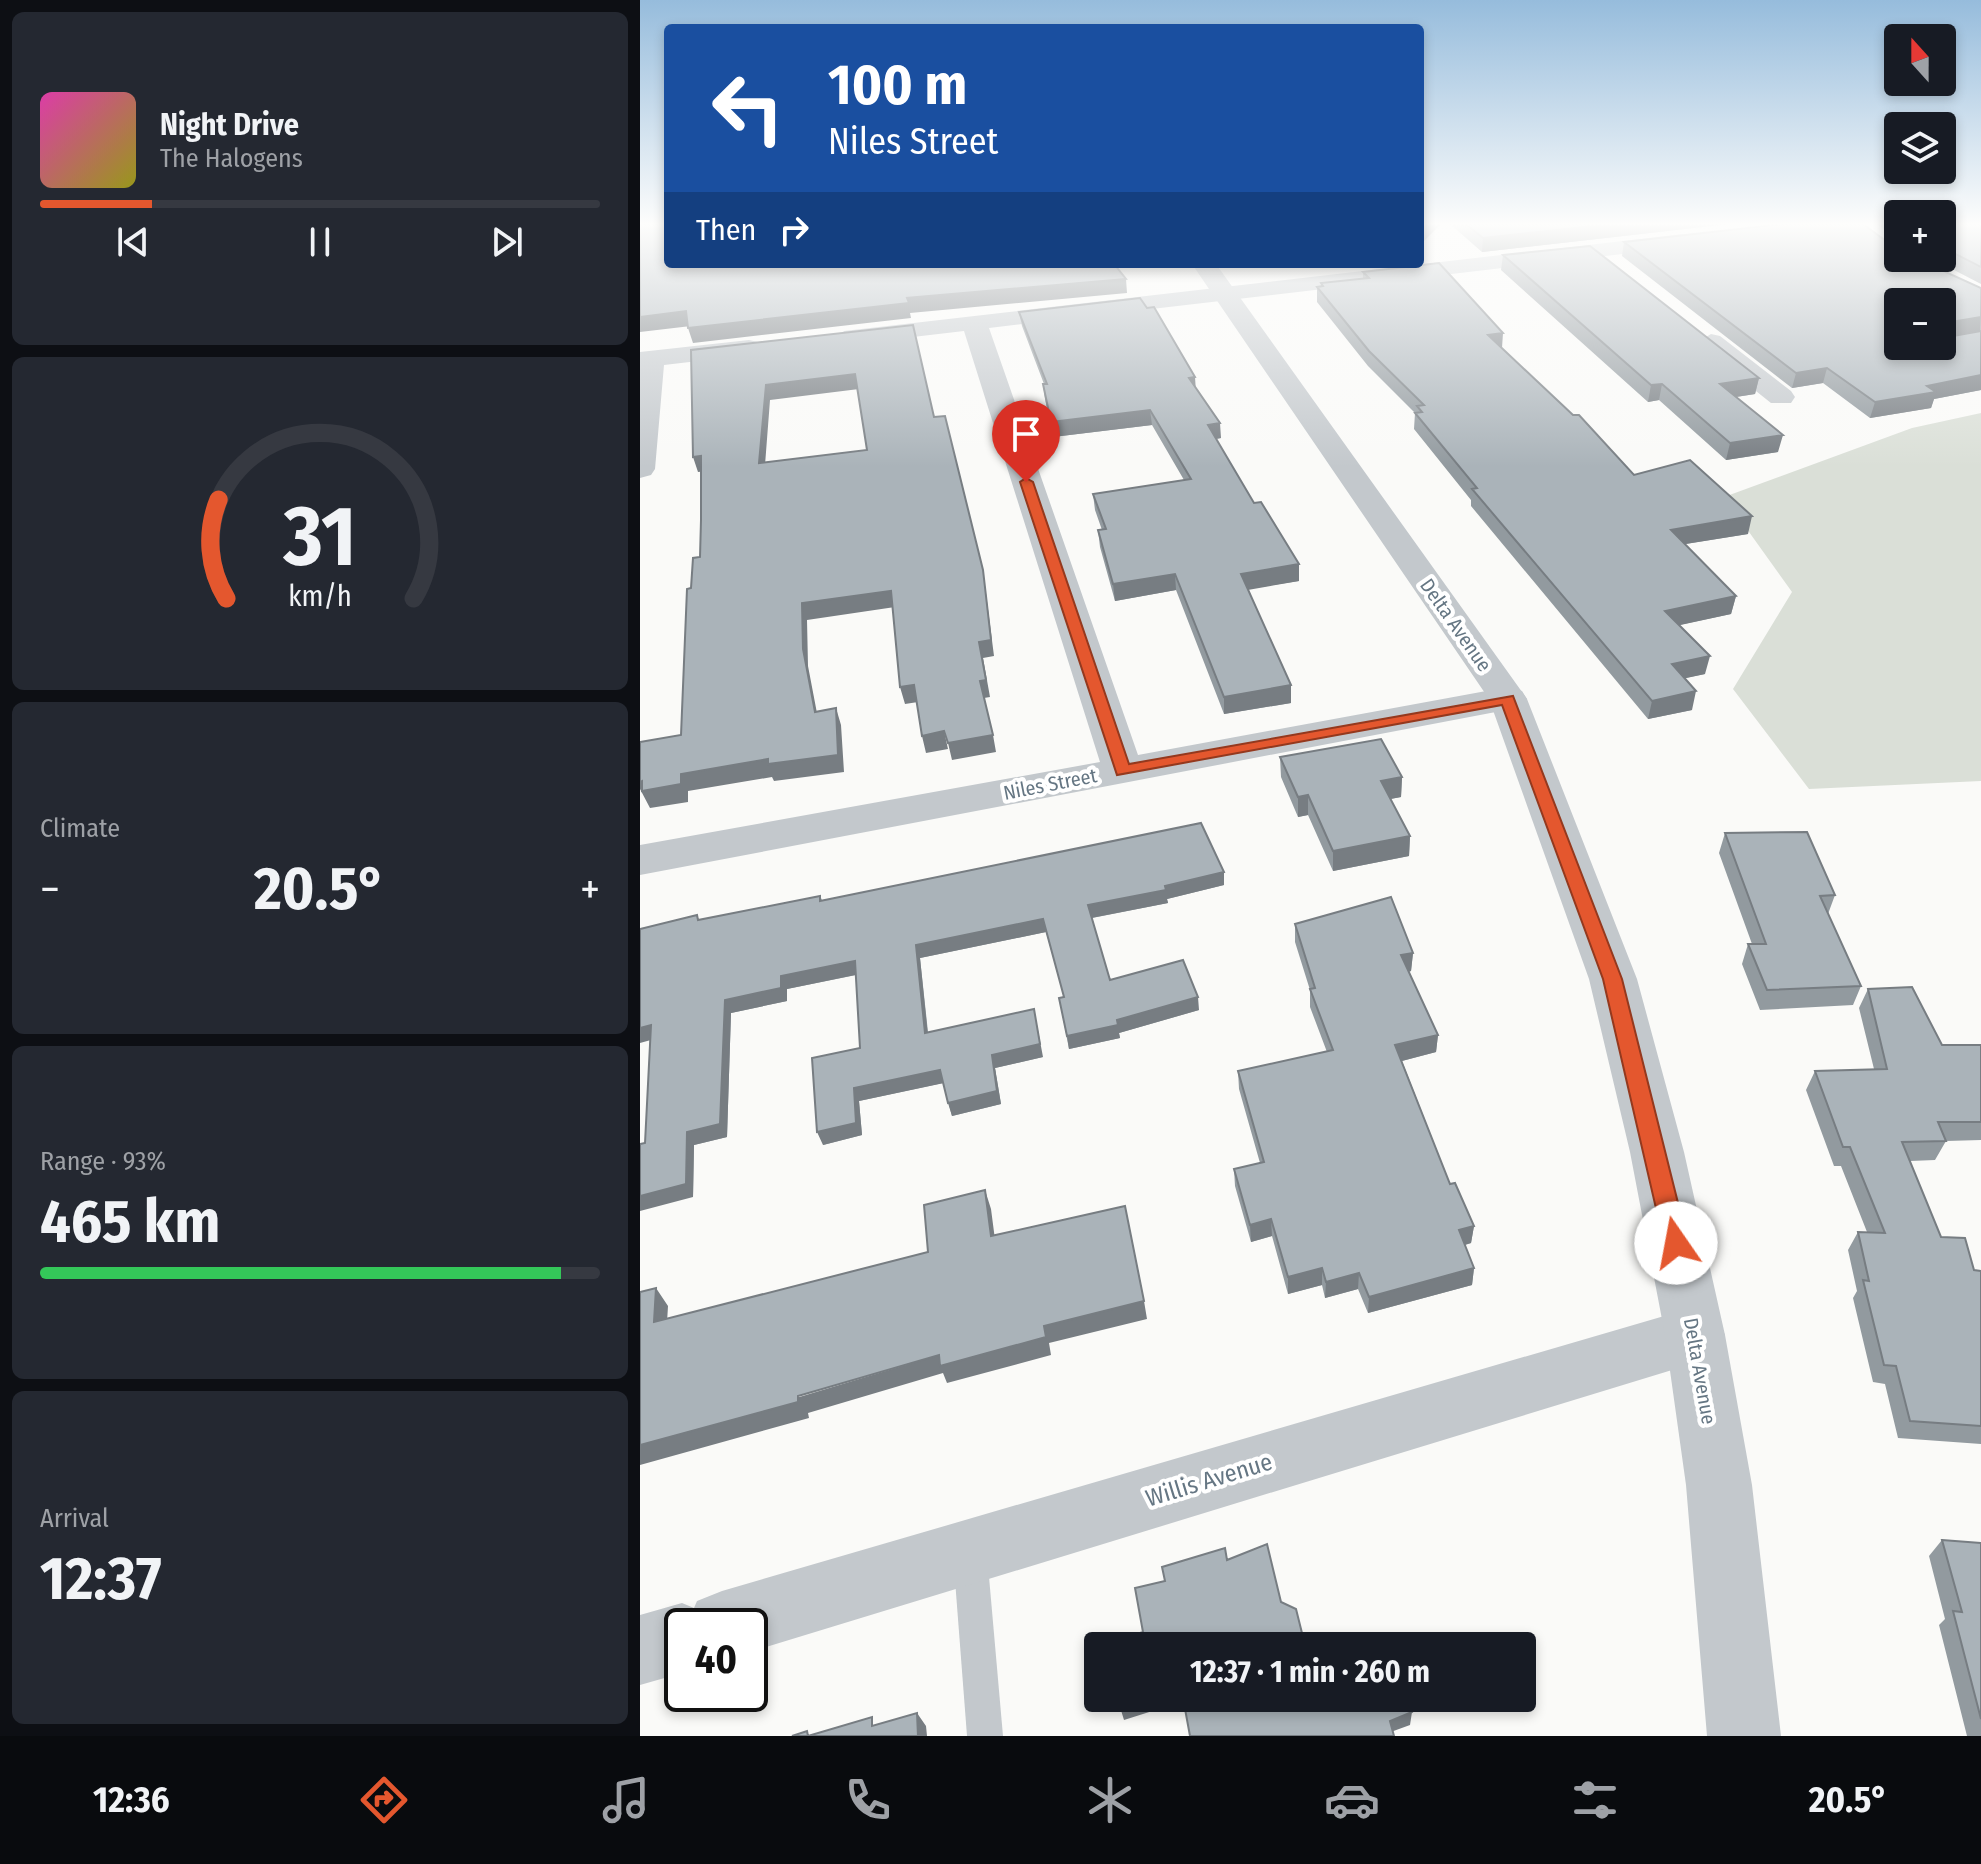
<!DOCTYPE html>
<html lang="en">
<head>
<meta charset="utf-8">
<style>
  :root { --surface:#171b24; --page:#242831; --text:#f1f3f6; --muted:#9ea1a6; --line:#363941; --accent:#e4572e }
  body { margin:0; font-family:"Fira Sans Condensed",sans-serif; background:var(--page); color:var(--text); height:100vh; display:flex; flex-direction:column; font-size:30px; white-space:nowrap }
  * { box-sizing:border-box; margin:0 }
  p { font-size:26px; color:var(--muted) }
  .icon { flex:none; width:44px; height:44px; fill:none; stroke:currentColor; stroke-width:2; stroke-linecap:round; stroke-linejoin:round }
  .map { position:relative; flex:1; overflow:hidden }
  .panel { display:flex; flex-direction:column; gap:12px; padding:12px; background:#0d0f14; width:640px }
  .panel>* { flex:none }
  .top-card { position:absolute; left:24px; top:24px; width:760px; height:244px; border-radius:8px; box-shadow:0 4px 12px #0003; background:#1a4fa0; color:#fff; overflow:hidden }
  .needle { width:52px; rotate:339deg }
  .tools { position:absolute; left:1244px; top:24px; display:grid; gap:16px }
  .tools a { display:grid; place-items:center; width:72px; height:72px; border-radius:8px; background:var(--surface); box-shadow:0 4px 12px #0003; font-size:40px }
  .speed { position:absolute; left:24px; top:1608px; display:flex; gap:16px; font-size:40px; font-weight:700; text-align:center }
  .speed>* { display:grid; place-content:center; width:104px; height:104px; border-radius:50%; background:var(--surface); box-shadow:0 4px 12px #0003; line-height:1 }
  .speed .limit { border:4px solid #111; border-radius:12px; background:#fff; color:#111 }
  .pin { position:absolute; display:grid; place-items:center; width:68px; height:68px; color:#fff; margin:-82px -34px; border-radius:50% 50% 50% 0; rotate:-45deg; box-shadow:0 0 8px #0007 }
  .pin .icon { rotate:45deg }
  .me { position:absolute; width:88px; margin:-44px; rotate:348deg; stroke-linejoin:round; filter:drop-shadow(0 0 6px #0008) }
  .turn { display:flex; align-items:center; gap:28px; height:168px; padding:0 32px; font-size:36px }
  .turn .icon { width:104px; height:104px; stroke-width:2.5 }
  .turn b { display:block; font-size:56px; line-height:68px }
  .then { display:flex; align-items:center; height:76px; padding:0 32px; background:#0003; gap:16px; font-size:30px }
  .big { font-size:60px; font-weight:700; line-height:1.1 }
  .panel .card { flex:1; display:flex; flex-direction:column; justify-content:center; gap:12px; min-width:0; padding:0 28px; border-radius:12px; background:var(--page) }
  .panel .dial { align-items:center; gap:0 }
  .dial svg { height:208px; overflow:visible; fill:none; stroke:var(--line); stroke-width:7; stroke-linecap:round; text-anchor:middle }
  .dial text { fill:var(--text); stroke:none }
  .song { display:flex; align-items:center; gap:24px }
  .cover { width:96px; height:96px; border-radius:12px; background:linear-gradient(135deg,hsl(320 70% 55%),hsl(60 70% 35%)) }
  .played { height:8px; border-radius:4px; background:linear-gradient(90deg,var(--accent) 20%,var(--line) 20%) }
  .keys { display:flex; justify-content:space-around; direction:ltr }
  .heat { display:flex; justify-content:space-between; align-items:center; font-size:44px; direction:ltr }
  .charge { height:12px; border-radius:6px; background:linear-gradient(90deg,#34c759 93%,var(--line) 0) }
  .trip { position:absolute; left:444px; top:1632px; width:452px; height:80px; border-radius:8px; background:var(--surface); box-shadow:0 4px 12px #0003; font-weight:700; line-height:80px; text-align:center }
  .dock { display:flex; height:128px; justify-content:space-around; align-items:center; background:#090b0e; color:var(--muted) }
  .dock .icon { width:56px; height:56px }
  .dock .current { color:var(--accent) }
  .dock b { font-size:36px; color:var(--text) }
  main { display:flex; flex:1; min-height:0 }
  .map>svg:first-child { display:block }
  .green { fill:#dadfd7 }
  .lines { fill:none; stroke-linecap:round; stroke-linejoin:round }
  .service { fill:#c3c8cc; fill-rule:evenodd }
  .minor { fill:#c3c8cc; fill-rule:evenodd }
  .tertiary { fill:#c3c8cc; fill-rule:evenodd }
  .wall { fill:#929a9f; fill-rule:evenodd }
  .shaded-wall { fill:#777d82 }
  .building { fill:#aab3b9; stroke:#777d82; stroke-width:2; fill-rule:evenodd }
  .route { fill:#e4572e; stroke:#94391e; stroke-width:2 }
  .labels { text-anchor:middle; dominant-baseline:central; stroke-width:8; stroke-linejoin:round; paint-order:stroke }
  .street-label { font-size:20px; fill:#657683; stroke:#fff }
  .near-street-label { font-size:24px; fill:#657683; stroke:#fff }
</style>
</head>
<body>
<main>
<section class="panel">
<div class="card">
<div class="song"><i class="cover"></i><div><b>Night Drive</b><p>The Halogens</p></div></div>
<div class="played"></div>
<div class="keys"><svg class="icon" aria-label="previous" viewBox="0 0 24 24"><path d="M18 5L8 12l10 7zM5 5v14"/></svg><svg class="icon" aria-label="pause" viewBox="0 0 24 24"><path d="M8 5v14M16 5v14"/></svg><svg class="icon" aria-label="next" viewBox="0 0 24 24"><path d="M6 5l10 7-10 7zM19 5v14"/></svg></div>
</div>
<div class="card dial"><svg viewBox="0 0 100 80">
<path d="M14 69A42 42 0 1 1 86 69"/>
<path d="M14 69A42 42 0 0 1 11 31" stroke="#e4572e"/>
<text x="50" y="56" font-size="32" font-weight="700">31</text>
<text x="50" y="72" font-size="11">km/h</text>
</svg></div>
<div class="card"><p>Climate</p>
<div class="heat"><a>−</a><b class="big">20.5°</b><a>+</a></div>
</div>
<div class="card"><p>Range · 93%</p><b class="big">465 km</b><div class="charge"></div></div>
<div class="card"><p>Arrival</p><b class="big">12:37</b></div>
</section>
<div class="map">
<svg width="1341" height="1736" viewBox="0 0 1341 1736">
  <rect width="100%" height="100%" fill="#fafaf8"/>
  <!-- green -->
  <path class="green" d="M 1341,413 L 1341,781 L 1169,789 L 1093,689 L 1152,592 L 1084,497 L 1272,428 Z"/>
  <g class="lines">
    <!-- service -->
    <path class="service" d="M 330,1537 L 342,1542 L 347,1554 L 363,1736 L 327,1736 L 313,1554 L 318,1542 Z"/>
    <!-- minor -->
    <path class="minor" d="M 1043,234 L 1054,241 L 1051,246 L 349,328 L 498,755 L 868,687 L 882,691 L 887,699 L 882,707 L 0,875 L 0,845 L 460,762 L 324,331 L 213,344 L 204,341 L 200,336 L 204,331 Z
      M 1071,334 L 1080,336 L 1151,391 L 1155,397 L 1151,403 L 1131,403 L 1062,348 L 1058,342 Z
      M 109,340 L 118,342 L 122,348 L 118,354 L 24,365 L 15,469 L 11,475 L 0,478 L 0,352 Z
      M 1055,1307 L 1076,1315 L 1085,1335 L 1076,1355 L 1055,1363 L 110,1652 L 110,1626 L 42,1626 L 42,1673 L 0,1685 L 0,1615 L 42,1603 L 54,1608 L 57,1601 L 82,1591 Z"/>
    <!-- tertiary -->
    <path class="tertiary" d="M 552,264 L 576,264 L 887,699 L 997,979 L 1044,1152 L 1085,1335 L 1112,1485 L 1141,1736 L 1067,1736 L 1046,1485 L 1025,1335 L 990,1152 L 949,979 L 849,699 Z"/>
  </g>
  <!-- wall -->
  <path class="wall" d="M 810,224 L 1089,224 L 842,252 Z
    M 1236,224 L 1258,224 L 1258,238 Z
    M 1302,224 L 1341,224 L 1341,284 L 1291,258 L 1302,258 Z
    M 984,242 L 1258,250 L 1341,288 L 1341,390 L 1294,399 L 1291,408 L 1230,418 L 1183,383 L 1152,388 L 982,256 ZM 1302,302 L 1302,346 L 1258,346 Z
    M 863,255 L 1119,378 L 1115,394 L 1096,397 L 1138,452 L 1086,460 L 1019,400 L 1008,402 L 861,270 Z
    M 723,272 L 862,348 L 994,475 L 1108,534 L 1045,544 L 1096,596 L 1091,614 L 1039,625 L 1065,674 L 1045,678 L 1052,710 L 1008,719 L 831,506 L 831,500 L 774,429 L 775,413 L 728,366 L 677,302 L 677,287 L 681,287 L 681,283 L 723,279 Z
    M 379,312 L 556,388 L 581,438 L 576,439 L 614,503 L 659,564 L 659,581 L 608,589 L 651,685 L 651,703 L 584,714 L 536,590 L 475,601 L 460,547 L 458,530 L 462,530 L 455,510 L 453,494 L 544,480 L 512,425 L 413,437 L 405,399 L 403,384 L 404,384 L 382,326 Z
    M 640,757 L 762,777 L 761,797 L 750,799 L 770,836 L 769,856 L 693,871 L 668,815 L 658,817 L 641,777 Z
    M 1085,833 L 1195,895 L 1188,914 L 1221,986 L 1213,1005 L 1120,1010 L 1102,964 L 1108,944 L 1112,944 L 1079,853 Z
    M 584,885 L 527,899 L 528,903 L 452,918 L 470,980 L 559,1010 L 479,1033 L 480,1038 L 429,1049 L 419,998 L 424,997 L 406,932 L 280,958 L 288,1032 L 403,1057 L 355,1068 L 361,1104 L 312,1116 L 303,1083 L 219,1101 L 222,1135 L 183,1145 L 220,1048 L 216,975 L 147,989 L 147,1001 L 91,1013 L 87,1137 L 54,1145 L 53,1197 L 5,1143 L 10,1040 L 59,920 L 180,896 L 182,900 Z
    M 655,924 L 773,953 L 771,971 L 769,972 L 798,1035 L 796,1052 L 762,1061 L 810,1184 L 834,1226 L 831,1243 L 825,1245 L 834,1268 L 832,1285 L 728,1313 L 718,1289 L 685,1298 L 682,1285 L 648,1294 L 632,1236 L 611,1242 L 595,1186 L 594,1169 L 620,1163 L 599,1089 L 598,1071 L 687,1052 L 670,1007 L 670,990 L 655,942 Z
    M 1228,989 L 1302,1045 L 1341,1045 L 1341,1140 L 1306,1141 L 1295,1160 L 1270,1161 L 1301,1237 L 1334,1270 L 1341,1271 L 1341,1444 L 1258,1438 L 1245,1384 L 1233,1382 L 1213,1298 L 1217,1291 L 1208,1250 L 1218,1232 L 1227,1232 L 1201,1166 L 1194,1166 L 1166,1090 L 1175,1071 L 1234,1069 L 1219,1008 Z
    M 1302,1540 L 1341,1543 L 1341,1736 L 1327,1736 L 1299,1625 L 1305,1619 L 1289,1556 Z"/>
  <!-- shaded-wall -->
  <path class="shaded-wall" d="M 788,224 L 801,224 L 780,245 L 780,232 Z
    M 971,224 L 1089,224 L 842,252 L 843,238 Z
    M 780,245 L 782,245 L 782,259 L 780,259 Z
    M 706,264 L 740,264 L 706,268 Z
    M 486,279 L 487,293 L 270,313 L 271,318 L 53,343 L 48,328 L 267,298 Z
    M 46,311 L 51,326 L 0,332 L 0,317 Z
    M 1341,317 L 1340,331 L 1302,338 L 1302,334 L 1306,323 Z
    M 863,333 L 862,348 L 848,335 Z
    M 1187,368 L 1183,383 L 1152,388 L 1156,373 Z
    M 215,374 L 219,389 L 130,400 L 124,478 L 119,463 L 126,385 Z
    M 1341,375 L 1341,390 L 1294,399 L 1291,408 L 1230,418 L 1235,402 L 1287,386 Z
    M 555,377 L 556,392 L 549,378 Z
    M 1119,378 L 1115,394 L 1076,400 L 1080,384 Z
    M 1022,384 L 1019,400 L 1008,402 L 1011,385 Z
    M 510,410 L 512,425 L 413,437 L 411,422 Z
    M 580,423 L 581,438 L 569,440 L 568,425 Z
    M 1143,435 L 1138,452 L 1086,460 L 1090,443 Z
    M 61,456 L 67,471 L 58,472 L 53,457 Z
    M 1112,516 L 1108,534 L 1027,547 L 1031,530 Z
    M 659,564 L 659,581 L 602,591 L 601,574 Z
    M 343,570 L 354,656 L 343,658 L 350,697 L 344,698 L 340,681 L 339,642 Z
    M 535,574 L 536,590 L 475,601 L 473,584 Z
    M 251,591 L 255,607 L 167,620 L 168,666 L 180,729 L 175,712 L 163,649 L 162,603 Z
    M 1096,596 L 1091,614 L 1022,629 L 1025,611 Z
    M 1070,656 L 1065,674 L 1028,682 L 1032,664 Z
    M 274,685 L 278,702 L 265,704 L 260,687 Z
    M 651,685 L 651,703 L 584,714 L 584,697 Z
    M 1056,691 L 1052,710 L 1008,719 L 1012,701 Z
    M 196,708 L 201,725 L 204,772 L 134,781 L 132,777 L 48,791 L 48,802 L 10,808 L 0,789 L 0,782 L 41,774 Z
    M 304,731 L 308,749 L 286,753 L 282,736 Z
    M 353,735 L 356,752 L 312,760 L 308,743 Z
    M 762,777 L 761,797 L 740,801 L 741,781 Z
    M 668,795 L 668,815 L 658,817 L 658,797 Z
    M 770,836 L 769,856 L 693,871 L 693,851 Z
    M 584,872 L 584,885 L 527,899 L 528,903 L 451,918 L 448,905 Z
    M 403,919 L 406,932 L 280,958 L 289,1046 L 285,1033 L 276,945 Z
    M 773,953 L 771,971 L 760,973 L 761,955 Z
    M 215,961 L 220,974 L 147,989 L 147,1001 L 91,1013 L 87,1137 L 54,1145 L 53,1197 L 0,1211 L 0,1196 L 47,1132 L 85,1000 L 141,976 Z
    M 558,997 L 559,1010 L 479,1033 L 480,1038 L 429,1049 L 427,1036 L 477,1020 Z
    M 394,1009 L 403,1057 L 355,1068 L 361,1104 L 312,1116 L 308,1103 Z
    M 11,1025 L 18,1038 L 0,1043 L 0,1028 Z
    M 798,1035 L 796,1052 L 754,1063 L 755,1045 Z
    M 300,1070 L 304,1083 L 219,1101 L 222,1135 L 183,1145 L 177,1132 L 214,1088 Z
    M 345,1190 L 351,1209 L 357,1255 L 351,1236 Z
    M 631,1219 L 632,1236 L 611,1242 L 610,1225 Z
    M 834,1226 L 831,1243 L 817,1247 L 819,1230 Z
    M 682,1268 L 682,1285 L 648,1294 L 648,1277 Z
    M 834,1268 L 832,1285 L 728,1313 L 729,1297 Z
    M 719,1273 L 718,1289 L 685,1298 L 686,1282 Z
    M 16,1288 L 28,1306 L 26,1339 L 14,1322 Z
    M 504,1301 L 507,1319 L 409,1343 L 411,1355 L 307,1383 L 303,1373 L 168,1413 L 169,1418 L 0,1465 L 0,1445 L 299,1355 L 404,1326 Z
    M 662,1633 L 662,1646 L 654,1646 Z
    M 510,1698 L 544,1698 L 544,1701 L 484,1720 L 480,1707 Z
    M 772,1712 L 770,1725 L 748,1733 L 750,1721 Z
    M 277,1713 L 286,1726 L 287,1736 L 278,1736 Z"/>
  <!-- building -->
  <path class="building" d="M 0,224 L 28,224 L 28,264 L 474,264 L 486,279 L 267,298 L 269,303 L 48,328 L 46,311 L 0,317 Z
    M 780,224 L 788,224 L 780,232 Z
    M 826,224 L 971,224 L 843,238 Z
    M 1143,224 L 1223,224 L 1258,250 L 1258,258 L 1275,258 L 1341,288 L 1341,317 L 1306,323 L 1304,328 L 1302,328 L 1302,302 L 1258,302 L 1258,346 L 1302,346 L 1302,338 L 1341,331 L 1341,375 L 1287,386 L 1296,392 L 1235,402 L 1187,368 L 1156,373 L 984,242 Z
    M 1302,224 L 1341,224 L 1341,267 L 1302,247 Z
    M 950,246 L 1119,378 L 1080,384 L 1143,435 L 1090,443 L 1022,384 L 1011,385 L 863,255 Z
    M 799,263 L 863,333 L 848,335 L 933,415 L 939,415 L 994,475 L 1050,460 L 1112,516 L 1031,530 L 1096,596 L 1025,611 L 1070,656 L 1032,664 L 1056,691 L 1012,701 L 832,489 L 837,488 L 775,413 L 782,412 L 777,406 L 784,405 L 729,351 L 677,287 L 683,286 L 681,283 L 729,278 L 723,272 Z
    M 500,298 L 507,308 L 514,307 L 555,377 L 549,378 L 580,423 L 568,425 L 614,503 L 621,502 L 659,564 L 601,574 L 651,685 L 584,697 L 535,574 L 473,584 L 458,530 L 466,529 L 453,494 L 551,479 L 510,410 L 411,422 L 403,384 L 407,384 L 379,312 Z
    M 273,325 L 294,417 L 305,416 L 343,570 L 351,640 L 339,642 L 346,680 L 340,681 L 353,735 L 308,743 L 304,731 L 282,736 L 274,685 L 260,687 L 251,591 L 162,603 L 163,649 L 175,712 L 196,708 L 198,755 L 128,764 L 128,759 L 41,774 L 41,784 L 2,791 L 2,781 L 0,782 L 0,742 L 41,735 L 47,589 L 51,588 L 53,558 L 60,557 L 61,520 L 61,456 L 53,457 L 51,350 ZM 215,374 L 227,450 L 119,463 L 126,385 Z
    M 741,739 L 762,777 L 741,781 L 770,836 L 693,851 L 668,795 L 658,797 L 640,757 Z
    M 561,823 L 584,872 L 525,886 L 526,890 L 448,905 L 470,980 L 543,960 L 558,997 L 477,1020 L 478,1025 L 427,1036 L 419,998 L 424,997 L 403,919 L 276,945 L 285,1033 L 394,1009 L 400,1044 L 352,1055 L 357,1091 L 308,1103 L 300,1070 L 214,1088 L 216,1123 L 177,1132 L 172,1058 L 220,1048 L 215,961 L 141,976 L 141,988 L 85,1000 L 80,1124 L 47,1132 L 46,1184 L 0,1196 L 0,1144 L 5,1143 L 11,1025 L 0,1028 L 0,929 L 57,915 L 58,920 L 180,896 L 180,901 Z
    M 1167,832 L 1195,895 L 1180,896 L 1221,986 L 1127,990 L 1108,944 L 1126,944 L 1085,833 Z
    M 751,897 L 773,953 L 761,955 L 798,1035 L 755,1045 L 810,1184 L 815,1183 L 834,1226 L 819,1230 L 834,1268 L 729,1297 L 719,1273 L 686,1282 L 682,1268 L 648,1277 L 631,1219 L 610,1225 L 594,1169 L 624,1162 L 598,1071 L 693,1050 L 670,989 L 675,988 L 655,924 Z
    M 1272,987 L 1302,1045 L 1341,1045 L 1341,1122 L 1298,1122 L 1306,1141 L 1262,1142 L 1301,1237 L 1325,1238 L 1334,1270 L 1341,1271 L 1341,1426 L 1270,1421 L 1256,1366 L 1244,1365 L 1223,1280 L 1229,1281 L 1218,1232 L 1245,1233 L 1210,1147 L 1203,1147 L 1175,1071 L 1247,1069 L 1228,989 Z
    M 345,1190 L 351,1236 L 485,1206 L 504,1301 L 404,1326 L 406,1337 L 300,1366 L 299,1355 L 158,1396 L 158,1402 L 0,1445 L 0,1292 L 16,1288 L 14,1322 L 288,1252 L 284,1205 Z
    M 1302,1540 L 1341,1543 L 1341,1719 L 1313,1611 L 1322,1612 Z
    M 627,1544 L 641,1602 L 656,1609 L 662,1633 L 654,1646 L 471,1646 L 471,1643 L 503,1632 L 495,1588 L 525,1581 L 522,1567 L 585,1548 L 587,1560 Z
    M 478,1698 L 510,1698 L 480,1707 Z
    M 543,1698 L 666,1698 L 668,1701 L 677,1698 L 768,1698 L 772,1712 L 750,1721 L 754,1736 L 550,1736 Z
    M 277,1713 L 278,1736 L 168,1736 L 232,1717 L 232,1726 Z
    M 167,1731 L 168,1736 L 152,1736 Z"/>
  <!-- sky -->
  <linearGradient id="sky" x2="0" y2="1"><stop stop-color="#96bcdc"/><stop offset="0.48" stop-color="#fdfdfc"/><stop offset="1" stop-color="#fdfdfc" stop-opacity="0"/></linearGradient>
  <rect width="1341" height="467" fill="url(#sky)"/>
  <!-- route -->
  <path class="route" d="M 386,478 L 393,482 L 489,764 L 873,696 L 982,979 L 1048,1243 L 1044,1251 L 1036,1254 L 1028,1251 L 1024,1243 L 963,979 L 862,705 L 477,775 L 380,482 Z"/>
  <g class="labels">
    <!-- street labels -->
    <g class="street-label">
      <text transform="translate(816 625) rotate(55)">Delta Avenue</text>
      <text transform="translate(410 784) rotate(-11)">Niles Street</text>
      <text transform="translate(1060 1371) rotate(80)">Delta Avenue</text>
    </g>
    <!-- near-street labels -->
    <g class="near-street-label">
      <text transform="translate(569 1480) rotate(-17)">Willis Avenue</text>
    </g>
  </g>
</svg>
<div class="tools">
<a><svg class="needle" viewBox="-14 -14 28 28"><path d="M0-13l5 13h-10z" fill="#e53935"/><path d="M0 13l5-13h-10z" fill="#9ea1a6"/></svg></a>
<a><svg class="icon" aria-label="layers" viewBox="0 0 24 24"><path d="M12 4l9 5-9 5-9-5zM3 14l9 5 9-5"/></svg></a>
<a>+</a>
<a>−</a>
</div>
<div class="speed"><div class="limit">40</div></div>
<div class="pin" style="left:386px;top:482px;background:#d93025"><svg class="icon" aria-label="arrive" viewBox="0 0 24 24"><path d="M6 21V4h12l-3 4 3 4H6"/></svg></div>
<svg class="me" style="left:1036px;top:1243px" viewBox="-20 -20 40 40"><circle r="19" fill="#fff"/><path d="M0-13L10 11 0 6-10 11z" fill="#e4572e"/></svg>
<div class="trip">12:37 · 1 min · 260 m</div>
<div class="top-card">
<div class="turn"><svg class="icon" aria-label="left" viewBox="0 0 24 24"><path d="M17 20v-9H6M10 6l-5 5 5 5"/></svg><div><b>100 m</b>Niles Street</div></div>
<div class="then">Then<svg class="icon" aria-label="right" viewBox="0 0 24 24"><path d="M7 20v-9h11M14 6l5 5-5 5"/></svg></div>
</div>
</div>
</main>
<nav class="dock">
<b>12:36</b>
<svg class="icon current" aria-label="directions" viewBox="0 0 24 24"><path d="M12 3l9 9-9 9-9-9zM9 14v-3h6M13 9l2 2-2 2"/></svg>
<svg class="icon" aria-label="music" viewBox="0 0 24 24"><path d="M9 18V5l10-2v13"/><circle cx="6" cy="18" r="3"/><circle cx="16" cy="16" r="3"/></svg>
<svg class="icon" aria-label="phone" viewBox="0 0 24 24"><path d="M5 4h4l2 5-3 2q2 4 5 5l2-3 5 2v4C11 20 4 13 5 4z"/></svg>
<svg class="icon" aria-label="climate" viewBox="0 0 24 24"><path d="M12 3v18M4 7l16 10M4 17L20 7"/></svg>
<svg class="icon" aria-label="car" viewBox="0 0 24 24"><path d="M5 17H2v-5l4-1 3-4h7l3 4 3 1v5h-3M9 17h6M6 11h13"/><circle cx="7" cy="17" r="2"/><circle cx="17" cy="17" r="2"/></svg>
<svg class="icon" aria-label="filters" viewBox="0 0 24 24"><path d="M4 7h16M4 17h16"/><circle cx="9" cy="7" r="2"/><circle cx="15" cy="17" r="2"/></svg>
<b>20.5°</b>
</nav>
</body>
</html>
